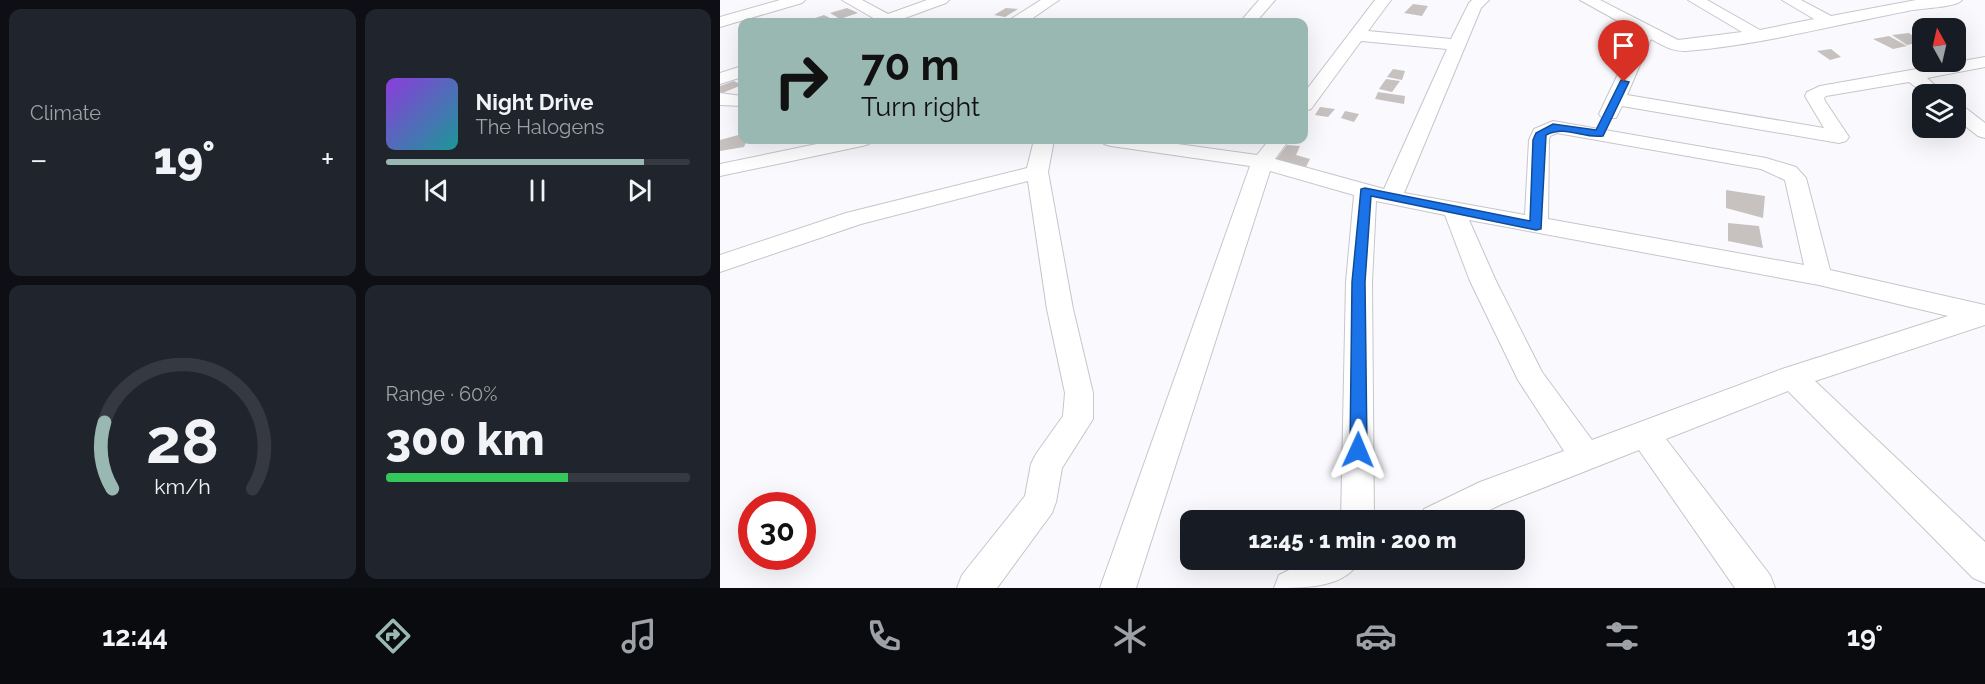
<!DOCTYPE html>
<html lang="en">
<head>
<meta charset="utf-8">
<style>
  :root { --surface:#171b24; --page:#20242c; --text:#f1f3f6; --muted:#9ea1a6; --line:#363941; --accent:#9ab8b2 }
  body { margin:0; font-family:Raleway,sans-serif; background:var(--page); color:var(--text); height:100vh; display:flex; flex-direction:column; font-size:22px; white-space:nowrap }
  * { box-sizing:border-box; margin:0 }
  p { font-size:20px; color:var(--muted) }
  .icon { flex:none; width:33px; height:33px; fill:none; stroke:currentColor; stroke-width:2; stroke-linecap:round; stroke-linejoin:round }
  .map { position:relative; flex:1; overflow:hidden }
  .details { display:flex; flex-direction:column; gap:9px; padding:9px; background:#0d0f14; width:720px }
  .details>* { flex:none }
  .top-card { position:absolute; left:18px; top:18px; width:570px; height:126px; border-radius:12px; box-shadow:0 6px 24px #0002; background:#9ab8b2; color:#111; overflow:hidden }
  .needle { width:39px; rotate:352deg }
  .buttons { position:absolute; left:1192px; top:18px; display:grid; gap:12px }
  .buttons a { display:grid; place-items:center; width:54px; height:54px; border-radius:12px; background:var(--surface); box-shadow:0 6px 24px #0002; font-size:30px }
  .speed { position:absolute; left:18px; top:492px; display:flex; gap:12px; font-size:30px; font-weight:700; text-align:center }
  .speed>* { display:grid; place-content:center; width:78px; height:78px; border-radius:50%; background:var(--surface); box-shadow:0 6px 24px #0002; line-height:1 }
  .speed .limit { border:9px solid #d22; background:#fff; color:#111 }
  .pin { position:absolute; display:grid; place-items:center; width:51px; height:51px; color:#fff; margin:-62px -26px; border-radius:50% 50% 50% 0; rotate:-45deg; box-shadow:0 0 6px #0007 }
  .pin .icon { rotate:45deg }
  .me { position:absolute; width:66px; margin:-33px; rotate:1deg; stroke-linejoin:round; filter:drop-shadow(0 0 4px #0008) }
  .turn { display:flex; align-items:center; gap:21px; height:126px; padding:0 24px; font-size:27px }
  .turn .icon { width:78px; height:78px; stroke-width:2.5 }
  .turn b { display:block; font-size:42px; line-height:51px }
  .big { font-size:45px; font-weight:800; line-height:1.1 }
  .details .card { flex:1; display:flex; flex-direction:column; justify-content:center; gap:9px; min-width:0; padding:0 21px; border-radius:12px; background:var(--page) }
  .details .dial { align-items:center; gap:0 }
  .dial svg { height:156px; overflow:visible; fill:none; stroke:var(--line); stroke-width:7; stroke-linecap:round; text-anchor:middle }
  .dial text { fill:var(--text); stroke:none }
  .song { display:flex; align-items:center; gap:18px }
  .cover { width:72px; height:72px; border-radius:9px; background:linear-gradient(135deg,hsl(270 70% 55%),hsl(180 70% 35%)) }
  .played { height:6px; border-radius:3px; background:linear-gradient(90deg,var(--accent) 85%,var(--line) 85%) }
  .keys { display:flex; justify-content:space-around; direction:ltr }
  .heat { display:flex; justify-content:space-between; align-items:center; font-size:33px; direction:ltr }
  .charge { height:9px; border-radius:4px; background:linear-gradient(90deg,#34c759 60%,var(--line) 0) }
  .details .tiles { flex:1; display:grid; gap:9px; grid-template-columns:repeat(2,1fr) }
  .trip { position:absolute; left:460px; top:510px; width:345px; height:60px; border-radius:12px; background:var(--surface); box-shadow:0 6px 24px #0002; font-weight:800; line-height:60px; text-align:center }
  .tabs { display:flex; height:96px; justify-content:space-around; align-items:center; background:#090b0e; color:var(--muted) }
  .tabs .icon { width:42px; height:42px }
  .tabs .on { color:var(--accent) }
  .tabs b { font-size:27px; color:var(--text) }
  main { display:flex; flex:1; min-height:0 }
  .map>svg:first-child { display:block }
  .building { fill:#c7c2c0 }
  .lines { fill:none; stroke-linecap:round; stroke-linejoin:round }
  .minor-casing { stroke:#c6c6cb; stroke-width:2 }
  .minor { fill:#fff; fill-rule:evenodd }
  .route { fill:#1a73e8; stroke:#114b97; stroke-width:1.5 }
</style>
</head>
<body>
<main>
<section class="details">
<div class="tiles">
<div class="card"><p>Climate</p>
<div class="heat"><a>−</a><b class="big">19°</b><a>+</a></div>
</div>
<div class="card">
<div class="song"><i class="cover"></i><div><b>Night Drive</b><p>The Halogens</p></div></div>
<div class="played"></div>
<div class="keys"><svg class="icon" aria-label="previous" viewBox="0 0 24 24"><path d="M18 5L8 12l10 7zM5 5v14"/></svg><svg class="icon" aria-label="pause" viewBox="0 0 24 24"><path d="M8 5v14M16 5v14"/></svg><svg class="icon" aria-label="next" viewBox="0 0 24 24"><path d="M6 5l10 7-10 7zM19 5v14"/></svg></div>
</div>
<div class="card dial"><svg viewBox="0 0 100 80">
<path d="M14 69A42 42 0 1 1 86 69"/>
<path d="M14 69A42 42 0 0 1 10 35" stroke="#9ab8b2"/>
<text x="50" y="56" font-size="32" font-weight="700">28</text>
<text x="50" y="72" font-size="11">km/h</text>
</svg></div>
<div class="card"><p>Range · 60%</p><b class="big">300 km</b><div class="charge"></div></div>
</div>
</section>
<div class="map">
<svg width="1265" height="588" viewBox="0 0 1265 588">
  <rect width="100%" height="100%" fill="#f9f9fe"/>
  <!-- building -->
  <path class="building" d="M 693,4 L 708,6 L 702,16 L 684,13 Z
    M 127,8 L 138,13 L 120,19 L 110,13 Z
    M 286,8 L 298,9 L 285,17 L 274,15 Z
    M 104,15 L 114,20 L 83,22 Z
    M 1189,33 L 1201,42 L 1187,45 L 1172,35 Z
    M 1169,36 L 1187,46 L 1173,49 L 1153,39 Z
    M 1111,49 L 1121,57 L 1110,60 L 1097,51 Z
    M 673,69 L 685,71 L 682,80 L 667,77 Z
    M 666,79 L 680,81 L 672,92 L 659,89 Z
    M 14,81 L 22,85 L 0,94 L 0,86 Z
    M 658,92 L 685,96 L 684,104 L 655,99 Z
    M 600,107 L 615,109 L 608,117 L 595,115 Z
    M 625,111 L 639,114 L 634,122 L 621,118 Z
    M 22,134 L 22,140 L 27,140 L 24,147 L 0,151 L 0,140 Z
    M 567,145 L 580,146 L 576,155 L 590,159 L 586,167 L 555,161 Z
    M 1006,190 L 1045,196 L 1043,218 L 1006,208 Z
    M 1008,223 L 1039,226 L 1043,248 L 1008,241 Z"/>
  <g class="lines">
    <defs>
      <path id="minor" d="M 60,0 L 85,0 L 82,3 L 0,27 L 0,17 Z
        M 122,0 L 142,0 L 168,14 L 207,0 L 229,0 L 226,3 L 174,22 L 153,22 L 155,19 Z
        M 321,0 L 339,0 L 307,22 L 289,22 L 291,19 Z
        M 539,0 L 555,0 L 536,22 L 520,22 Z
        M 655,0 L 671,0 L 648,31 L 731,39 L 749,3 L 752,0 L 769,0 L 761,8 L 684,193 L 805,215 L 809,140 L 814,129 L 833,121 L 1046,158 L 1076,167 L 1086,178 L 1110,270 L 1265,305 L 1265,325 L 1095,381 L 1265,542 L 1265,583 L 1253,578 L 1068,391 L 946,439 L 1050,575 L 1055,588 L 1015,588 L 919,450 L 782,504 L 749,520 L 700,520 L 704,509 L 760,482 L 844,451 L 798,380 L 750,281 L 725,215 L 656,201 L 652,282 L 654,520 L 621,520 L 626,282 L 634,195 L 550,171 L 416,588 L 380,588 L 530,166 L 391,146 L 384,144 L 381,140 L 429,140 L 537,155 L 549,140 L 569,140 L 555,159 L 664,189 L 727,49 L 641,41 L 591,109 L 584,111 L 584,93 ZM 837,133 L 1041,169 L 1065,180 L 1084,265 L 828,219 L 829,140 L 830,136 ZM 749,220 L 1099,285 L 1228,316 L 1062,369 L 872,440 L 822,372 L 776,281 Z
        M 860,0 L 880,0 L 958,40 L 1022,32 L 968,0 L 987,0 L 1040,30 L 1094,19 L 1062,0 L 1081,0 L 1111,16 L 1196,0 L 1242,0 C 1235,8 1200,8 1188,11 C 1115,25 1040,45 966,51 C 953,52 942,45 931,39 L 907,95 L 1104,128 L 1085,96 L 1087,92 L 1100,86 L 1265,57 L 1265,67 L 1207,78 L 1225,94 L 1205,94 L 1189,82 L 1106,96 L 1104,98 L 1105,101 L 1129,137 L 1126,141 L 1119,143 L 902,106 L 896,118 L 882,118 L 879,114 L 918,32 Z
        M 22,66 L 22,77 L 0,84 L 0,73 Z
        M 0,93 L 22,96 L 22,106 L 0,105 Z
        M 1236,104 L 1243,106 L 1265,123 L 1265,138 L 1258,136 L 1236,119 Z
        M 116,140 L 152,140 L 149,144 L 142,146 L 0,176 L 0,164 Z
        M 314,140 L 334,140 L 328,172 L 353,309 L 373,393 L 373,419 L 342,468 L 336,502 L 332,513 L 277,588 L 237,588 L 242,575 L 305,496 L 311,464 L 316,454 L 343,416 L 345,393 L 327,309 L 308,181 L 141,224 L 0,272 L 0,255 L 126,213 L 307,168 Z
        M 589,560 L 640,560 C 626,588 585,588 554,588 L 559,575 Z"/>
    </defs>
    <!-- minor casing -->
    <use href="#minor" class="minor-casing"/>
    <!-- minor -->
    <use href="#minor" class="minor"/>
  </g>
  <!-- route -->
  <path class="route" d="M 901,80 L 909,82 L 883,136 C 863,139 846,125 826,135 L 821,229 L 816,230 L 651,196 L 645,282 L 647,450 L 644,455 L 638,458 L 632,455 L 630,450 L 632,282 L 641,189 L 645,188 L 810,221 L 813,140 L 816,133 L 833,124 L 876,130 Z"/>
</svg>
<div class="buttons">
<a><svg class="needle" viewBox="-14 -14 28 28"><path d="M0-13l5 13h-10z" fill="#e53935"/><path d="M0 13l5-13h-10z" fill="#9ea1a6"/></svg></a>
<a><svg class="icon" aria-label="layers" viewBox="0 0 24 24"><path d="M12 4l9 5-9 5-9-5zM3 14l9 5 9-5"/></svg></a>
</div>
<div class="speed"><div class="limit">30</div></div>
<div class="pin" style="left:904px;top:82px;background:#d93025"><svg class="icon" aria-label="arrive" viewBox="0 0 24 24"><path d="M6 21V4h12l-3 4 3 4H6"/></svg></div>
<svg class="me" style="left:638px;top:450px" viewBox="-20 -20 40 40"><path d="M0-17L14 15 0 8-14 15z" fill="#1a73e8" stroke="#fff" stroke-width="4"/></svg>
<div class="trip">12:45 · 1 min · 200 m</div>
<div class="top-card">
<div class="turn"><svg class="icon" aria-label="right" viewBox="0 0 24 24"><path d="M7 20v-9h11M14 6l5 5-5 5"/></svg><div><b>70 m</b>Turn right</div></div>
</div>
</div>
</main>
<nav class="tabs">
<b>12:44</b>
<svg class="icon on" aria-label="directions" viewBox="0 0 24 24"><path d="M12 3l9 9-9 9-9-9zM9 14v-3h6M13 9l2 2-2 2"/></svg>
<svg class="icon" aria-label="music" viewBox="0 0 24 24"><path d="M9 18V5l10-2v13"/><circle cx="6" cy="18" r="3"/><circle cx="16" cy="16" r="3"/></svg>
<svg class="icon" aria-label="phone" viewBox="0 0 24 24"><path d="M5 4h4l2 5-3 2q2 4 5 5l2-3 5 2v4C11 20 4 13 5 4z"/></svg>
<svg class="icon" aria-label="climate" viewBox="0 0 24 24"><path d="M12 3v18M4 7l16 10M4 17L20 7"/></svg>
<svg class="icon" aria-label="car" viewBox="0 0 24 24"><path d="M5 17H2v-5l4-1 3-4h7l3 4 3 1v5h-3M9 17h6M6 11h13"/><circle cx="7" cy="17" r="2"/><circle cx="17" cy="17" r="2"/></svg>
<svg class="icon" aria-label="filters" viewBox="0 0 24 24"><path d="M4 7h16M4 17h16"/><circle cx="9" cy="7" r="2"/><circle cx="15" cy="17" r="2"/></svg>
<b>19°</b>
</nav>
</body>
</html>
